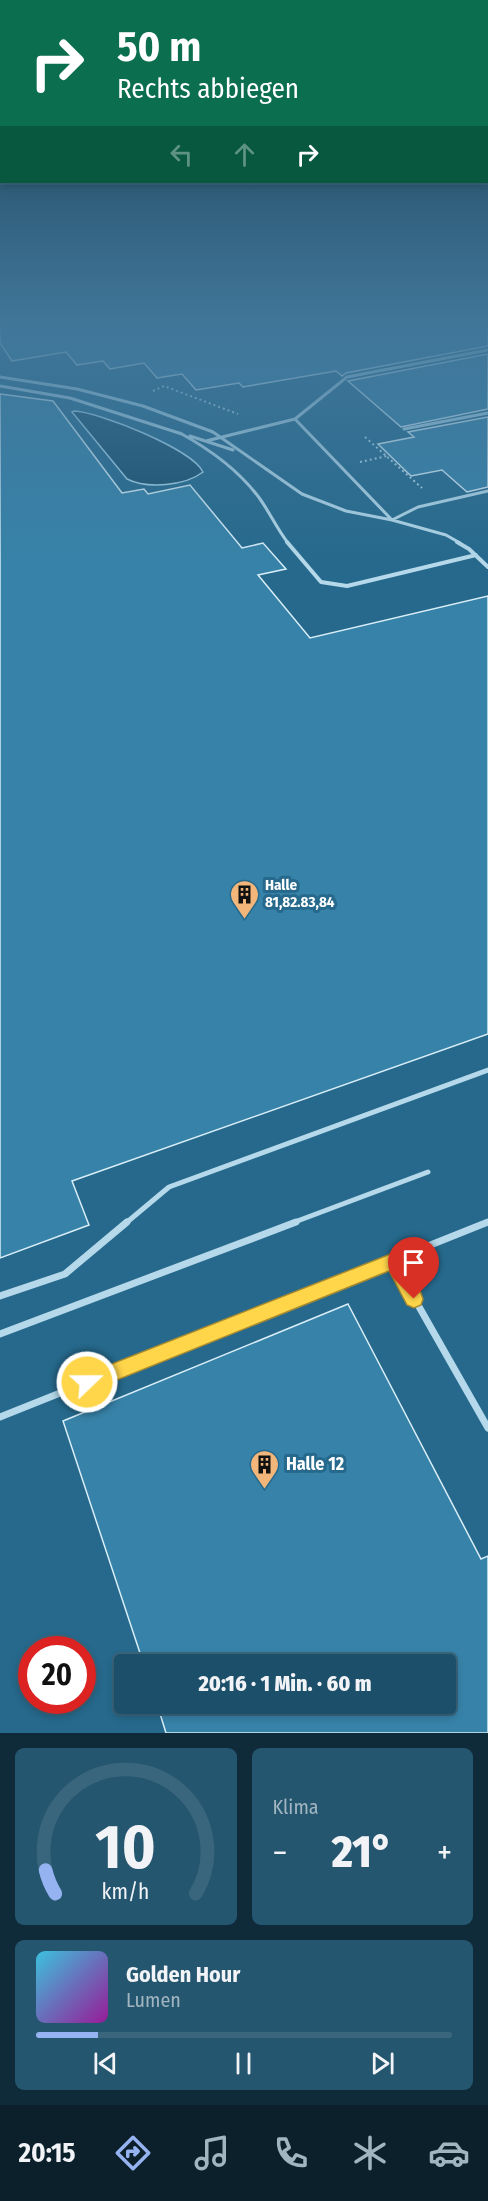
<!DOCTYPE html>
<html lang="de">
<head>
<meta charset="utf-8">
<style>
  :root { --surface:#1c4f69; --page:#25566f; --text:#f1f3f6; --muted:#a0b5c0; --line:#3a667d; --accent:#95b2f1 }
  body { margin:0; font-family:"Fira Sans Condensed",sans-serif; background:var(--page); color:var(--text); height:100vh; display:flex; flex-direction:column; font-size:22px; white-space:nowrap }
  * { box-sizing:border-box; margin:0 }
  p { font-size:20px; color:var(--muted) }
  .icon { flex:none; width:33px; height:33px; fill:none; stroke:currentColor; stroke-width:2; stroke-linecap:round; stroke-linejoin:round }
  .map { position:relative; height:1733px; overflow:hidden }
  .drawer { display:flex; flex-direction:column; gap:15px; padding:15px; background:#0f2b3a; flex:1 }
  .drawer>* { flex:none }
  .banner { position:absolute; left:0px; top:0px; width:489px; height:183px; box-shadow:0 3px 9px #0003,0 0 0 2px var(--line); background:#0b6e4f; color:#fff; overflow:hidden }
  .speed { position:absolute; left:18px; top:1636px; display:flex; gap:12px; font-size:30px; font-weight:700; text-align:center }
  .speed>* { display:grid; place-content:center; width:78px; height:78px; border-radius:50%; background:var(--surface); box-shadow:0 3px 9px #0003,0 0 0 2px var(--line); line-height:1 }
  .speed .limit { border:9px solid #d22; background:#fff; color:#111 }
  .pin { position:absolute; display:grid; place-items:center; width:51px; height:51px; color:#fff; margin:-62px -26px; border-radius:50% 50% 50% 0; rotate:-45deg; box-shadow:0 0 6px #0007 }
  .pin .icon { rotate:45deg }
  .me { position:absolute; width:66px; margin:-33px; rotate:68deg; stroke-linejoin:round; filter:drop-shadow(0 0 4px #0008) }
  .turn { display:flex; align-items:center; gap:21px; height:126px; padding:0 18px; font-size:27px }
  .turn .icon { width:78px; height:78px; stroke-width:2.5 }
  .turn b { display:block; font-size:42px; line-height:51px }
  .lanes { display:flex; align-items:center; height:57px; padding:0 18px; background:#0003; justify-content:center; gap:30px; direction:ltr }
  .lanes .off { opacity:.35 }
  .big { font-size:45px; font-weight:800; line-height:1.1 }
  .drawer .widget { flex:1; display:flex; flex-direction:column; justify-content:center; gap:9px; min-width:0; padding:0 21px; border-radius:9px; background:var(--page) }
  .drawer .dial { align-items:center; gap:0 }
  .dial svg { height:156px; overflow:visible; fill:none; stroke:var(--line); stroke-width:7; stroke-linecap:round; text-anchor:middle }
  .dial text { fill:var(--text); stroke:none }
  .song { display:flex; align-items:center; gap:18px }
  .cover { width:72px; height:72px; border-radius:9px; background:linear-gradient(135deg,hsl(190 70% 55%),hsl(300 70% 35%)) }
  .played { height:6px; border-radius:3px; background:linear-gradient(90deg,var(--accent) 15%,var(--line) 15%) }
  .keys { display:flex; justify-content:space-around; direction:ltr }
  .heat { display:flex; justify-content:space-between; align-items:center; font-size:33px; direction:ltr }
  .drawer .tiles { flex:1; display:grid; gap:15px; grid-template-columns:1fr 1fr }
  .widget:last-child { grid-column:span 2 }
  .trip { position:absolute; left:114px; top:1654px; width:342px; height:60px; border-radius:6px; background:var(--surface); box-shadow:0 3px 9px #0003,0 0 0 2px var(--line); font-weight:800; line-height:60px; text-align:center }
  .tabs { display:flex; height:96px; justify-content:space-around; align-items:center; background:#0b202a; color:var(--muted) }
  .tabs .icon { width:42px; height:42px }
  .tabs .on { color:var(--accent) }
  .tabs b { font-size:27px; color:var(--text) }
  .map>svg:first-child { display:block }
  .water { fill:#1b4f6c; stroke:#aad6eb; stroke-width:1.5 }
  .building { fill:#3782a8; stroke:#d9eef8; stroke-width:1.5 }
  .lines { fill:none; stroke-linecap:round; stroke-linejoin:round }
  .path { stroke:#b5d9ea; stroke-width:2; stroke-dasharray:2 3; stroke-linecap:butt }
  .service-far3 { stroke:#b5d9ea; stroke-width:3 }
  .service-far2 { stroke:#b5d9ea; stroke-width:4 }
  .service-far1 { stroke:#b5d9ea; stroke-width:5 }
  .service { stroke:#b5d9ea; stroke-width:7 }
  .route { fill:#ffd54a; stroke:#a68a30; stroke-width:1.5 }
  .labels { text-anchor:middle; dominant-baseline:central; stroke-width:6; stroke-linejoin:round; paint-order:stroke }
  .poi-label { font-size:15px; font-weight:bold; fill:#fff; stroke:#26698c; text-anchor:start }
  .near-poi-label { font-size:18px; font-weight:bold; fill:#fff; stroke:#26698c; text-anchor:start }
</style>
</head>
<body>
<div class="map">
<svg width="488" height="1733" viewBox="0 0 488 1733">
  <rect width="100%" height="100%" fill="#26698c"/>
  <!-- water -->
  <path class="water" d="M 74,411 C 99,412 192,449 203,472 C 185,486 147,489 127,479 L 72,412 Z"/>
  <!-- building -->
  <path class="building" d="M 0,321 L 488,321 L 488,346 L 346,373 L 342,376 L 336,371 L 243,387 L 239,383 L 196,390 L 182,374 L 157,378 L 144,363 L 110,369 L 103,361 L 77,365 L 66,352 L 12,361 L 0,343 Z
    M 488,354 L 488,409 L 401,427 L 348,381 Z
    M 0,394 L 53,401 L 122,493 L 144,489 L 148,494 L 190,485 L 242,548 L 263,543 L 286,569 L 258,575 L 310,638 L 488,596 L 488,1034 L 72,1181 L 89,1225 L 0,1258 Z
    M 488,417 L 488,487 L 467,492 L 442,470 L 411,476 L 378,444 L 414,437 L 408,432 Z
    M 348,1304 L 481,1559 L 488,1556 L 488,1733 L 166,1733 L 157,1704 L 446,1704 L 446,1665 L 144,1665 L 63,1421 Z"/>
  <g class="lines">
    <!-- path -->
    <path class="path" d="M 153,391 L 164,386 L 238,414
      M 365,437 L 422,488
      M 360,462 L 387,456"/>
    <!-- service-far3 -->
    <path class="service-far3" d="M 0,377 L 77,389 L 143,406 L 213,432 L 302,494 L 346,511 L 392,520 L 446,535 L 460,543
      M 0,386 L 70,398 L 182,434
      M 295,419 L 392,520 L 418,507 L 488,491
      M 404,429 L 488,413
      M 180,433 C 211,450 239,470 260,499 C 270,513 277,529 288,543
      M 190,436 L 233,450
      M 206,441 L 295,419 L 347,377 L 488,350"/>
    <!-- service-far2 -->
    <path class="service-far2" d="M 287,542 L 321,582 L 347,586 L 476,555
      M 457,542 L 469,549 L 488,567"/>
    <!-- service-far1 -->
    <path class="service-far1" d="M 126,1223 L 169,1187 L 488,1070
      M 292,1223 L 428,1172
      M 485,1223 L 488,1222"/>
    <!-- service -->
    <path class="service" d="M 393,1261 L 488,1428
      M 0,1296 L 65,1274 L 127,1222
      M 0,1334 L 296,1222
      M 0,1417 L 488,1222"/>
  </g>
  <!-- sky -->
  <linearGradient id="sky" x2="0" y2="1"><stop stop-color="#153a4d"/><stop offset="0.57" stop-color="#417699"/><stop offset="1" stop-color="#417699" stop-opacity="0"/></linearGradient>
  <rect width="488" height="563" fill="url(#sky)"/>
  <!-- route -->
  <path class="route" d="M 393,1253 L 400,1255 L 421,1293 L 423,1299 L 421,1305 L 414,1308 L 407,1305 L 389,1271 L 87,1392 L 81,1389 L 78,1382 L 81,1376 Z"/>
  <!-- icons -->
  <defs>
    <symbol id="building-pin" viewBox="-11 -11 22 30"><path d="M0 17L-7.5 6A9.5 9.5 0 1 1 7.5 6Z" fill="#f3b67a" stroke="#26698c"/><path d="M-4-6H4V6H1V3H-1V6H-4ZM-2.5-4.3h1.7v1.8h-1.7ZM.8-4.3h1.7v1.8H.8ZM-2.5-1h1.7V.8h-1.7ZM.8-1h1.7V.8H.8Z" fill="#111"/></symbol>
  </defs>
  <g fill-rule="evenodd">
    <use href="#building-pin" x="228" y="878" width="33" height="45"/>
    <use href="#building-pin" x="248" y="1448" width="33" height="45"/>
  </g>
  <g class="labels">
    <!-- poi labels -->
    <g class="poi-label">
      <text x="265" y="885">Halle<tspan x="265" dy="17">81,82.83,84</tspan></text>
    </g>
    <!-- near-poi labels -->
    <g class="near-poi-label">
      <text x="286" y="1464">Halle 12</text>
    </g>
  </g>
</svg>
<div class="speed"><div class="limit">20</div></div>
<div class="pin" style="left:414px;top:1299px;background:#d93025"><svg class="icon" aria-label="arrive" viewBox="0 0 24 24"><path d="M6 21V4h12l-3 4 3 4H6"/></svg></div>
<svg class="me" style="left:87px;top:1382px" viewBox="-20 -20 40 40"><circle r="17" fill="#ffd54a" stroke="#fff" stroke-width="3"/><path d="M0-11L8 9 0 5-8 9z" fill="#fff"/></svg>
<div class="trip">20:16 · 1 Min. · 60 m</div>
<div class="banner">
<div class="turn"><svg class="icon" aria-label="right" viewBox="0 0 24 24"><path d="M7 20v-9h11M14 6l5 5-5 5"/></svg><div><b>50 m</b>Rechts abbiegen</div></div>
<div class="lanes"><svg class="icon off" aria-label="left" viewBox="0 0 24 24"><path d="M17 20v-9H6M10 6l-5 5 5 5"/></svg><svg class="icon off" aria-label="ahead" viewBox="0 0 24 24"><path d="M12 20V5M6 11l6-6 6 6"/></svg><svg class="icon" aria-label="right" viewBox="0 0 24 24"><path d="M7 20v-9h11M14 6l5 5-5 5"/></svg></div>
</div>
</div>
<section class="drawer">
<div class="tiles">
<div class="widget dial"><svg viewBox="0 0 100 80">
<path d="M14 69A42 42 0 1 1 86 69"/>
<path d="M14 69A42 42 0 0 1 9 57" stroke="#95b2f1"/>
<text x="50" y="56" font-size="32" font-weight="700">10</text>
<text x="50" y="72" font-size="11">km/h</text>
</svg></div>
<div class="widget"><p>Klima</p>
<div class="heat"><a>−</a><b class="big">21°</b><a>+</a></div>
</div>
<div class="widget">
<div class="song"><i class="cover"></i><div><b>Golden Hour</b><p>Lumen</p></div></div>
<div class="played"></div>
<div class="keys"><svg class="icon" aria-label="previous" viewBox="0 0 24 24"><path d="M18 5L8 12l10 7zM5 5v14"/></svg><svg class="icon" aria-label="pause" viewBox="0 0 24 24"><path d="M8 5v14M16 5v14"/></svg><svg class="icon" aria-label="next" viewBox="0 0 24 24"><path d="M6 5l10 7-10 7zM19 5v14"/></svg></div>
</div>
</div>
</section>
<nav class="tabs">
<b>20:15</b>
<svg class="icon on" aria-label="directions" viewBox="0 0 24 24"><path d="M12 3l9 9-9 9-9-9zM9 14v-3h6M13 9l2 2-2 2"/></svg>
<svg class="icon" aria-label="music" viewBox="0 0 24 24"><path d="M9 18V5l10-2v13"/><circle cx="6" cy="18" r="3"/><circle cx="16" cy="16" r="3"/></svg>
<svg class="icon" aria-label="phone" viewBox="0 0 24 24"><path d="M5 4h4l2 5-3 2q2 4 5 5l2-3 5 2v4C11 20 4 13 5 4z"/></svg>
<svg class="icon" aria-label="climate" viewBox="0 0 24 24"><path d="M12 3v18M4 7l16 10M4 17L20 7"/></svg>
<svg class="icon" aria-label="car" viewBox="0 0 24 24"><path d="M5 17H2v-5l4-1 3-4h7l3 4 3 1v5h-3M9 17h6M6 11h13"/><circle cx="7" cy="17" r="2"/><circle cx="17" cy="17" r="2"/></svg>
</nav>
</body>
</html>
